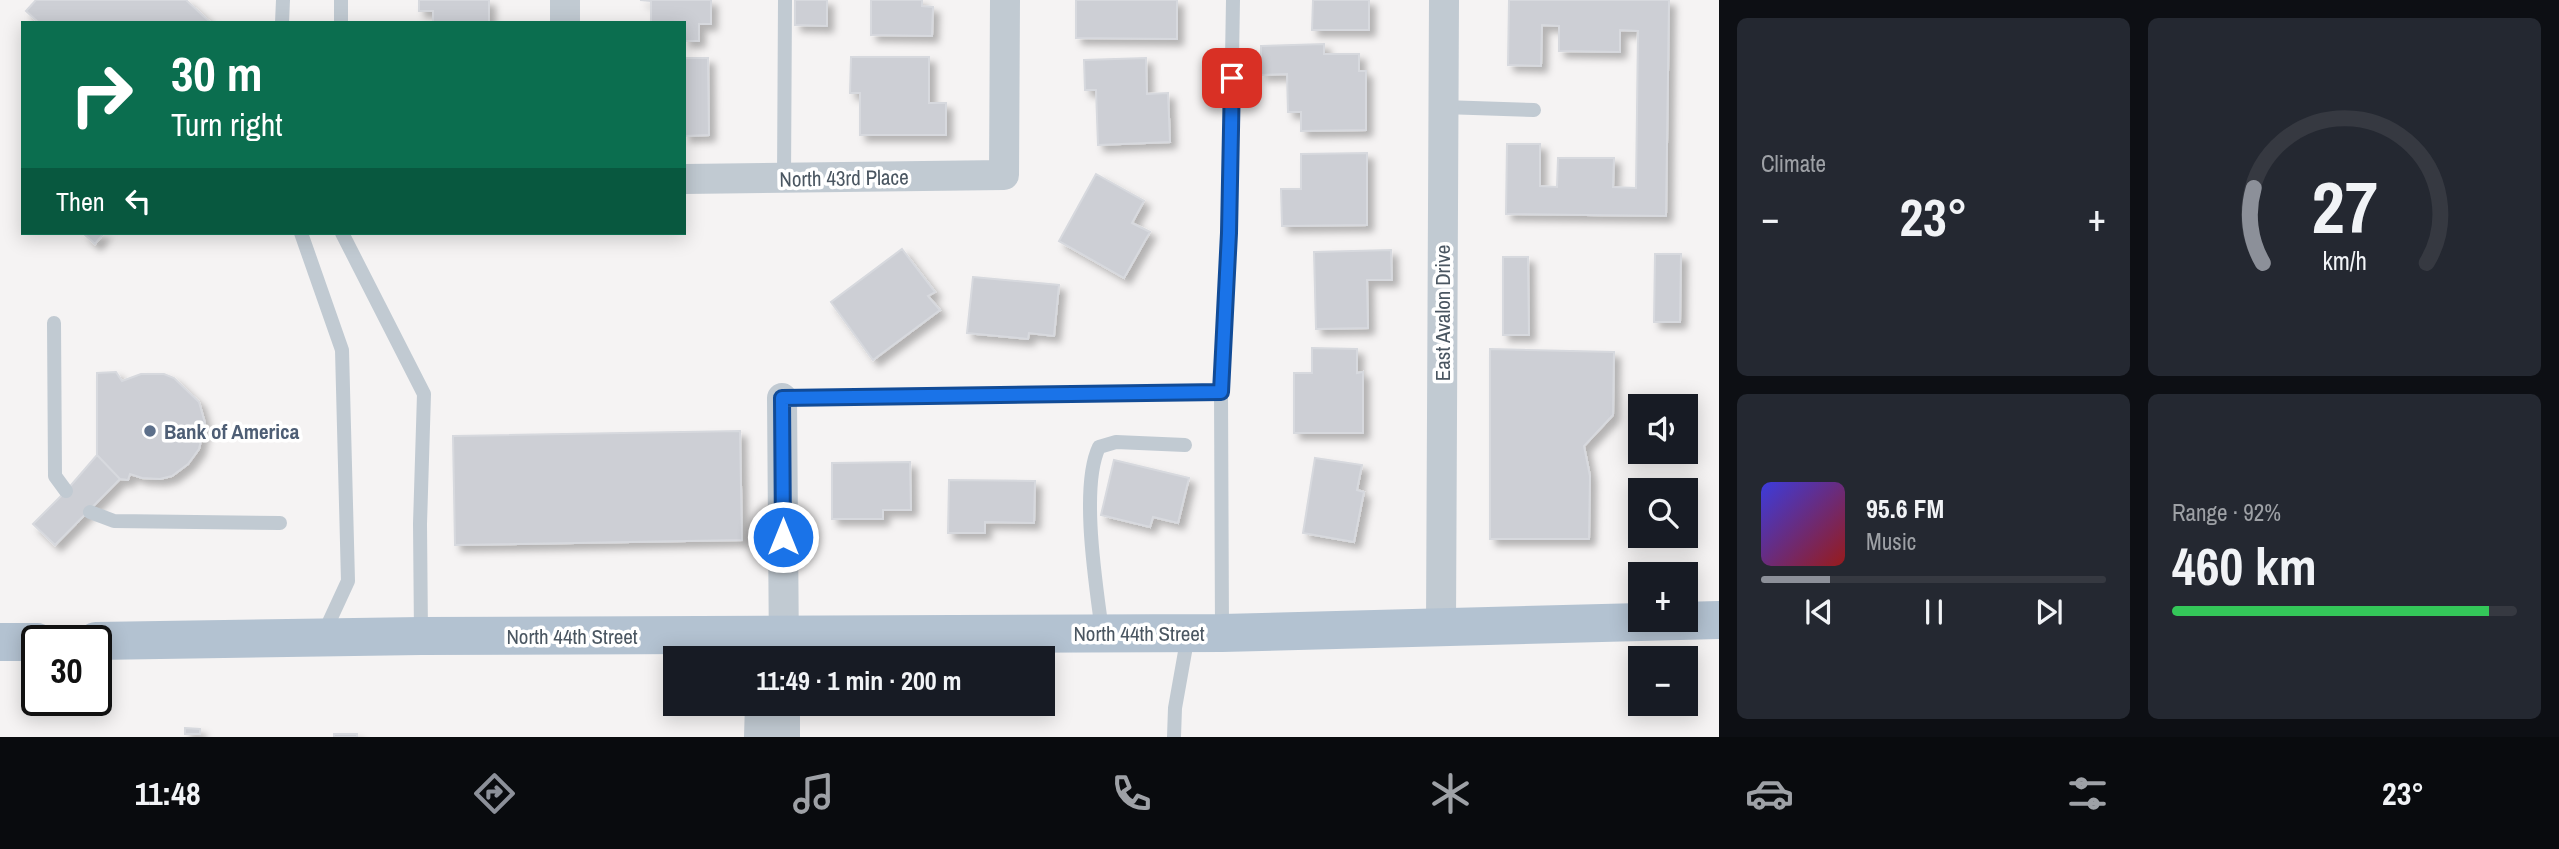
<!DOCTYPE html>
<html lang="en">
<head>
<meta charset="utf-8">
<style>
  :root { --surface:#171b24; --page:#242831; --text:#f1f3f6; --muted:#9ea1a6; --line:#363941; --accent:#8c9099 }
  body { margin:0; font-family:"Archivo Narrow",sans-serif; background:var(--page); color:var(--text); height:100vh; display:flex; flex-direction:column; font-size:26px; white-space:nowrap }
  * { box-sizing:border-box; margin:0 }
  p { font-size:23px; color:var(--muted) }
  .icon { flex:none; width:38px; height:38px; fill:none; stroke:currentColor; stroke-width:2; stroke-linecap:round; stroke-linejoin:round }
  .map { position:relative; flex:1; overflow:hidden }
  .sheet { display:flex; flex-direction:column; gap:18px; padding:18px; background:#0d0f14; width:840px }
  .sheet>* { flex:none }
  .top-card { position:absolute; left:21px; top:21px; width:665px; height:214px; border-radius:0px; box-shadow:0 4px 18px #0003; background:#0b6e4f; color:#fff; overflow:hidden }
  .fabs { position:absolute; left:1628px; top:394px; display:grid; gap:14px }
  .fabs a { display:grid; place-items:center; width:70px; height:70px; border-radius:0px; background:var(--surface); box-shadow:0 4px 18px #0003; font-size:35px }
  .speed { position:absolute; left:21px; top:625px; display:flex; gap:14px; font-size:35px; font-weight:700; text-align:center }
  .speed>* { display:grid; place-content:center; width:91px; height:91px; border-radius:50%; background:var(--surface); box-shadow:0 4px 18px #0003; line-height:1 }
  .speed .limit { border:4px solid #111; border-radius:10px; background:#fff; color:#111 }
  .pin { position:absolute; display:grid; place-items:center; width:60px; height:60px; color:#fff; margin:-30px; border-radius:14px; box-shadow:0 4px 10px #0006 }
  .me { position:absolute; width:77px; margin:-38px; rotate:0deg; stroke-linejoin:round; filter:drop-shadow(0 0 5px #0008) }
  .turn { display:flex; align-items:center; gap:24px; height:147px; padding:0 35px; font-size:32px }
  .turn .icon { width:91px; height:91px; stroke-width:2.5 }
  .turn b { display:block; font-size:49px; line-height:60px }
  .then { display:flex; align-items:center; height:66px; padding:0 35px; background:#0003; gap:14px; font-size:26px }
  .big { font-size:52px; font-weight:700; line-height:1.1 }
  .sheet .tile { flex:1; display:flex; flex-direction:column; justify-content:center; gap:10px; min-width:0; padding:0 24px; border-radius:10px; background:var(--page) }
  .sheet .dial { align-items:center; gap:0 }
  .dial svg { height:182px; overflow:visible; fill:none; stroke:var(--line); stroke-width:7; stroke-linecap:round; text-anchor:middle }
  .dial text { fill:var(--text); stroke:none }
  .song { display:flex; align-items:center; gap:21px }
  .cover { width:84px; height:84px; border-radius:10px; background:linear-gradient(135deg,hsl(240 70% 55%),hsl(0 70% 35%)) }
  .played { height:7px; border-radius:4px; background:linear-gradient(90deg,var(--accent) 20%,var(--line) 20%) }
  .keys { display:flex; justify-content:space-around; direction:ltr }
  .heat { display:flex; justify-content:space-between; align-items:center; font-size:38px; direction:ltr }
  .charge { height:10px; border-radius:5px; background:linear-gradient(90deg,#34c759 92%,var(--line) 0) }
  .sheet .tiles { flex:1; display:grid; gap:18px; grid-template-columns:repeat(2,1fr) }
  .trip { position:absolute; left:663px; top:646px; width:392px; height:70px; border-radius:0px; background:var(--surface); box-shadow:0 4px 18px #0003; font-weight:700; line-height:70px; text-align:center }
  .tab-bar { display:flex; height:112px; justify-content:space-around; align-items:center; background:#090b0e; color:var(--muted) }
  .tab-bar .icon { width:49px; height:49px }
  .tab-bar .on { color:var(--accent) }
  .tab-bar b { font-size:32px; color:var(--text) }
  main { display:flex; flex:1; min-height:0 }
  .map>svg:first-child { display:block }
  .building { fill:#cdcfd5; stroke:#d7d9de; stroke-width:2; filter:url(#shadow) }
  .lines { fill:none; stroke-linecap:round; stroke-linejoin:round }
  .service { stroke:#c1cad2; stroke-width:14 }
  .minor { stroke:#c1cad2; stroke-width:30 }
  .primary { stroke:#b3c2d1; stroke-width:38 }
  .route-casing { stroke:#114b97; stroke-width:18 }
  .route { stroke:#1a73e8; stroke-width:12 }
  .service-dot { fill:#5c6f8a; stroke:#fff; stroke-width:2.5 }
  .labels { text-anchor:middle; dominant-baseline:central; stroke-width:7; stroke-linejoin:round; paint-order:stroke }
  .street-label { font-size:21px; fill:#4a5661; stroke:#fff }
  .service-label { font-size:21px; font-weight:bold; fill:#4e5e75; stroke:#fff; text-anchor:start }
</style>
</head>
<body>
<main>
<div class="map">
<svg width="1719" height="737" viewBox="0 0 1719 737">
  <defs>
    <filter id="shadow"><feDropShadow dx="6" dy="6" stdDeviation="3.5" flood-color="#0004"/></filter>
  </defs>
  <rect width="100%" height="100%" fill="#f5f3f3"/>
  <!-- building -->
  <path class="building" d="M 36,0 L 186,0 L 211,23 L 39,23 L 26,11 Z
    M 419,0 L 489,0 L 489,23 L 433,23 L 433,11 L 419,11 Z
    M 640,0 L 711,0 L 711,24 L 699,24 L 699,41 L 684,41 L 684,23 L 651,23 L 651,1 Z
    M 795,0 L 827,0 L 827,26 L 795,25 Z
    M 871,0 L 922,0 L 922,6 L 933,7 L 932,36 L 871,35 Z
    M 1076,0 L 1177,0 L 1177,39 L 1076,38 Z
    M 1313,0 L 1369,0 L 1369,30 L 1312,30 Z
    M 1509,0 L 1669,0 L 1666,216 L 1506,214 L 1507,144 L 1540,144 L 1540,186 L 1557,187 L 1558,158 L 1614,158 L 1613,187 L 1636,188 L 1638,31 L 1620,30 L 1620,52 L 1559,51 L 1559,26 L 1542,25 L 1541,66 L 1508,65 Z
    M 1324,44 L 1324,54 L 1359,54 L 1359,71 L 1366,71 L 1366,130 L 1301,131 L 1301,112 L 1288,112 L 1287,74 L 1261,75 L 1261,46 Z
    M 851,57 L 929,57 L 929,103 L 946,103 L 946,135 L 860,135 L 860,93 L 850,93 Z
    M 684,58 L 708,58 L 709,135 L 684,136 Z
    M 1146,58 L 1147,94 L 1168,93 L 1170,142 L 1098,145 L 1096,90 L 1085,90 L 1084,60 Z
    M 1367,153 L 1367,225 L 1282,226 L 1281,189 L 1301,189 L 1301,154 Z
    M 1096,174 L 1144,201 L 1132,223 L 1150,232 L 1124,278 L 1059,241 Z
    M 83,233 L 104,233 L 95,244 Z
    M 902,249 L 935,292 L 928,296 L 940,310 L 873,360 L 831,302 Z
    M 1391,250 L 1392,280 L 1367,280 L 1368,328 L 1316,329 L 1314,252 Z
    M 1655,254 L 1681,254 L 1680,322 L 1654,322 Z
    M 1503,257 L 1528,257 L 1529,335 L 1503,335 Z
    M 973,277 L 1059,285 L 1054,336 L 1029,333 L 1028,339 L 967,333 Z
    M 1312,348 L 1357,349 L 1357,373 L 1363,372 L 1363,433 L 1294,433 L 1294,373 L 1312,373 Z
    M 1490,349 L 1614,352 L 1613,415 L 1584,446 L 1590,476 L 1589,539 L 1490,539 Z
    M 116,372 L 122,381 L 141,374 L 164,374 L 174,378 L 199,402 L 205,423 L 199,449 L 188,464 L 172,476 L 160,479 L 142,478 L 130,474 L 128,480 L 120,479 L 97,455 L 97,373 Z
    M 740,431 L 742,540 L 455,545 L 453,436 Z
    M 97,455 L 120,479 L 55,545 L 33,524 L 66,491 Z
    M 1315,458 L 1362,465 L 1357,490 L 1364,492 L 1354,542 L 1303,533 Z
    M 1114,460 L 1189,478 L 1178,523 L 1153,517 L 1150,527 L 1101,515 Z
    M 910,462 L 911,510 L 883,510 L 883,519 L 832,519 L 832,463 Z
    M 949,480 L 1035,481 L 1034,523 L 985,522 L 985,533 L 948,533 Z
    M 185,728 L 200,729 L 200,734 L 185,734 Z
    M 334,734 L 357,734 L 357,737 L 334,737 Z"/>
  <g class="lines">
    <!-- service -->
    <path class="service" d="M 282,23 L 283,0
      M 341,23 L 341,0
      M 1443,107 L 1534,110
      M 784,180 L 785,0
      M 301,233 L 342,350 L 348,581 L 324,633
      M 342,233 L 424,394 L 420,524 L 421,635
      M 54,323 L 55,476 L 66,491
      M 782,398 L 1221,392
      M 90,512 L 114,521 L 280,523
      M 1102,631 C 1096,585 1080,487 1099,447 L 1116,442 L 1185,445
      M 1222,632 L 1221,392 L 1229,233 L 1233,0
      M 1174,737 L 1175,708 L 1188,635"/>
    <!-- minor -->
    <path class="minor" d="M 565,0 L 565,23
      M 684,179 L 1004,175 L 1005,0
      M 782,398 L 784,658
      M 1441,626 L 1444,0
      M 785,704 L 785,737
      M 759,737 L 760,704"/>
    <!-- primary -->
    <path class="primary" d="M 96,641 L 421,636 L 1222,633 L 1719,620
      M 0,642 L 37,642"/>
  </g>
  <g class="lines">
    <defs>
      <path id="route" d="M 783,537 L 782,398 L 1221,392 L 1229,233 L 1232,78"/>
    </defs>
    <!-- route casing -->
    <use href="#route" class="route-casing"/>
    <!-- route -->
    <use href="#route" class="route"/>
  </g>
  <!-- markers -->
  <circle class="service-dot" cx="150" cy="431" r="7"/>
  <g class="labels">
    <!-- street labels -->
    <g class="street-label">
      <text transform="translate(844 178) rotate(-1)">North 43rd Place</text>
      <text transform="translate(1442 313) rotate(-90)">East Avalon Drive</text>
      <text x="1139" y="633">North 44th Street</text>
      <text x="572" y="636">North 44th Street</text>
    </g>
    <!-- service labels -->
    <g class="service-label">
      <text x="164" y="431">Bank of America</text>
    </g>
  </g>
</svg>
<div class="fabs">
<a><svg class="icon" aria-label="sound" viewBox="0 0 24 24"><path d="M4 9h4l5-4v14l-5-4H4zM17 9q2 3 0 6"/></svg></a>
<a><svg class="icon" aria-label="search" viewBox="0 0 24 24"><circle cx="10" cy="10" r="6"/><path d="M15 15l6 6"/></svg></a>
<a>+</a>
<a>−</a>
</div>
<div class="speed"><div class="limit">30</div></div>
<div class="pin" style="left:1232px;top:78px;background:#d93025"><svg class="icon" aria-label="arrive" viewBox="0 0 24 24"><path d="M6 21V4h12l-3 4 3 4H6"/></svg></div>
<svg class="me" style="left:783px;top:537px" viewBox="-20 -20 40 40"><circle r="17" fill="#1a73e8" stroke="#fff" stroke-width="3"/><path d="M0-11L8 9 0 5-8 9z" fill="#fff"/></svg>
<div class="trip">11:49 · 1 min · 200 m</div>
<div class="top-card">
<div class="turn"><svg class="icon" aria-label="right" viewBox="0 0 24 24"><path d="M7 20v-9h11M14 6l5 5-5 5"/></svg><div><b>30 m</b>Turn right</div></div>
<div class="then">Then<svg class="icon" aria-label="left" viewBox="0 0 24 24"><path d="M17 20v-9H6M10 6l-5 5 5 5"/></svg></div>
</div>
</div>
<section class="sheet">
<div class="tiles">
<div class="tile"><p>Climate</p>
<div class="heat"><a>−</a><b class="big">23°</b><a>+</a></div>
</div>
<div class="tile dial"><svg viewBox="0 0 100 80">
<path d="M14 69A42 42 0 1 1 86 69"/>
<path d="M14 69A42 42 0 0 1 10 36" stroke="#8c9099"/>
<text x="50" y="56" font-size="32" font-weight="700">27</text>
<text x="50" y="72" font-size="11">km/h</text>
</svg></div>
<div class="tile">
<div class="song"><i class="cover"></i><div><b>95.6 FM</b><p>Music</p></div></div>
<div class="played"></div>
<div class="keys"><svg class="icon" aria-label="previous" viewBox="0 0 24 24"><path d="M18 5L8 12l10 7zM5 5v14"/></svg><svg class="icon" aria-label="pause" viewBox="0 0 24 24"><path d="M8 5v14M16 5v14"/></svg><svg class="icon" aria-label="next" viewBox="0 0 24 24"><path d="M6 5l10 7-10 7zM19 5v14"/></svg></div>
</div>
<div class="tile"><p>Range · 92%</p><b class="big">460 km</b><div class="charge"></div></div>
</div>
</section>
</main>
<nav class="tab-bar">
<b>11:48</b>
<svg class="icon on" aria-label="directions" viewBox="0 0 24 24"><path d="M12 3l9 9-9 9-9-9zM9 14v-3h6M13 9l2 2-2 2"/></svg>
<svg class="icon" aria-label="music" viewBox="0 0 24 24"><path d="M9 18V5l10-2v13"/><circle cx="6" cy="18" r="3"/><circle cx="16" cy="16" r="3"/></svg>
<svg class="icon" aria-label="phone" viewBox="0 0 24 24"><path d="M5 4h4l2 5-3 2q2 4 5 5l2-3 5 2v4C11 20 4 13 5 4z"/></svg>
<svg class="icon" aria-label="climate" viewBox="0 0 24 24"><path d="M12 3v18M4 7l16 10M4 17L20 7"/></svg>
<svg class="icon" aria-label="car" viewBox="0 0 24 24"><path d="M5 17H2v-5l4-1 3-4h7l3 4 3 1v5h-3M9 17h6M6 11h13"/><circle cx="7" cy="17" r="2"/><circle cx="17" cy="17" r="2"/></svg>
<svg class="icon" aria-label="filters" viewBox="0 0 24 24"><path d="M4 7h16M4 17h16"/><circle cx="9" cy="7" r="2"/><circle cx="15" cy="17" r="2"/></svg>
<b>23°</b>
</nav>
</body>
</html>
